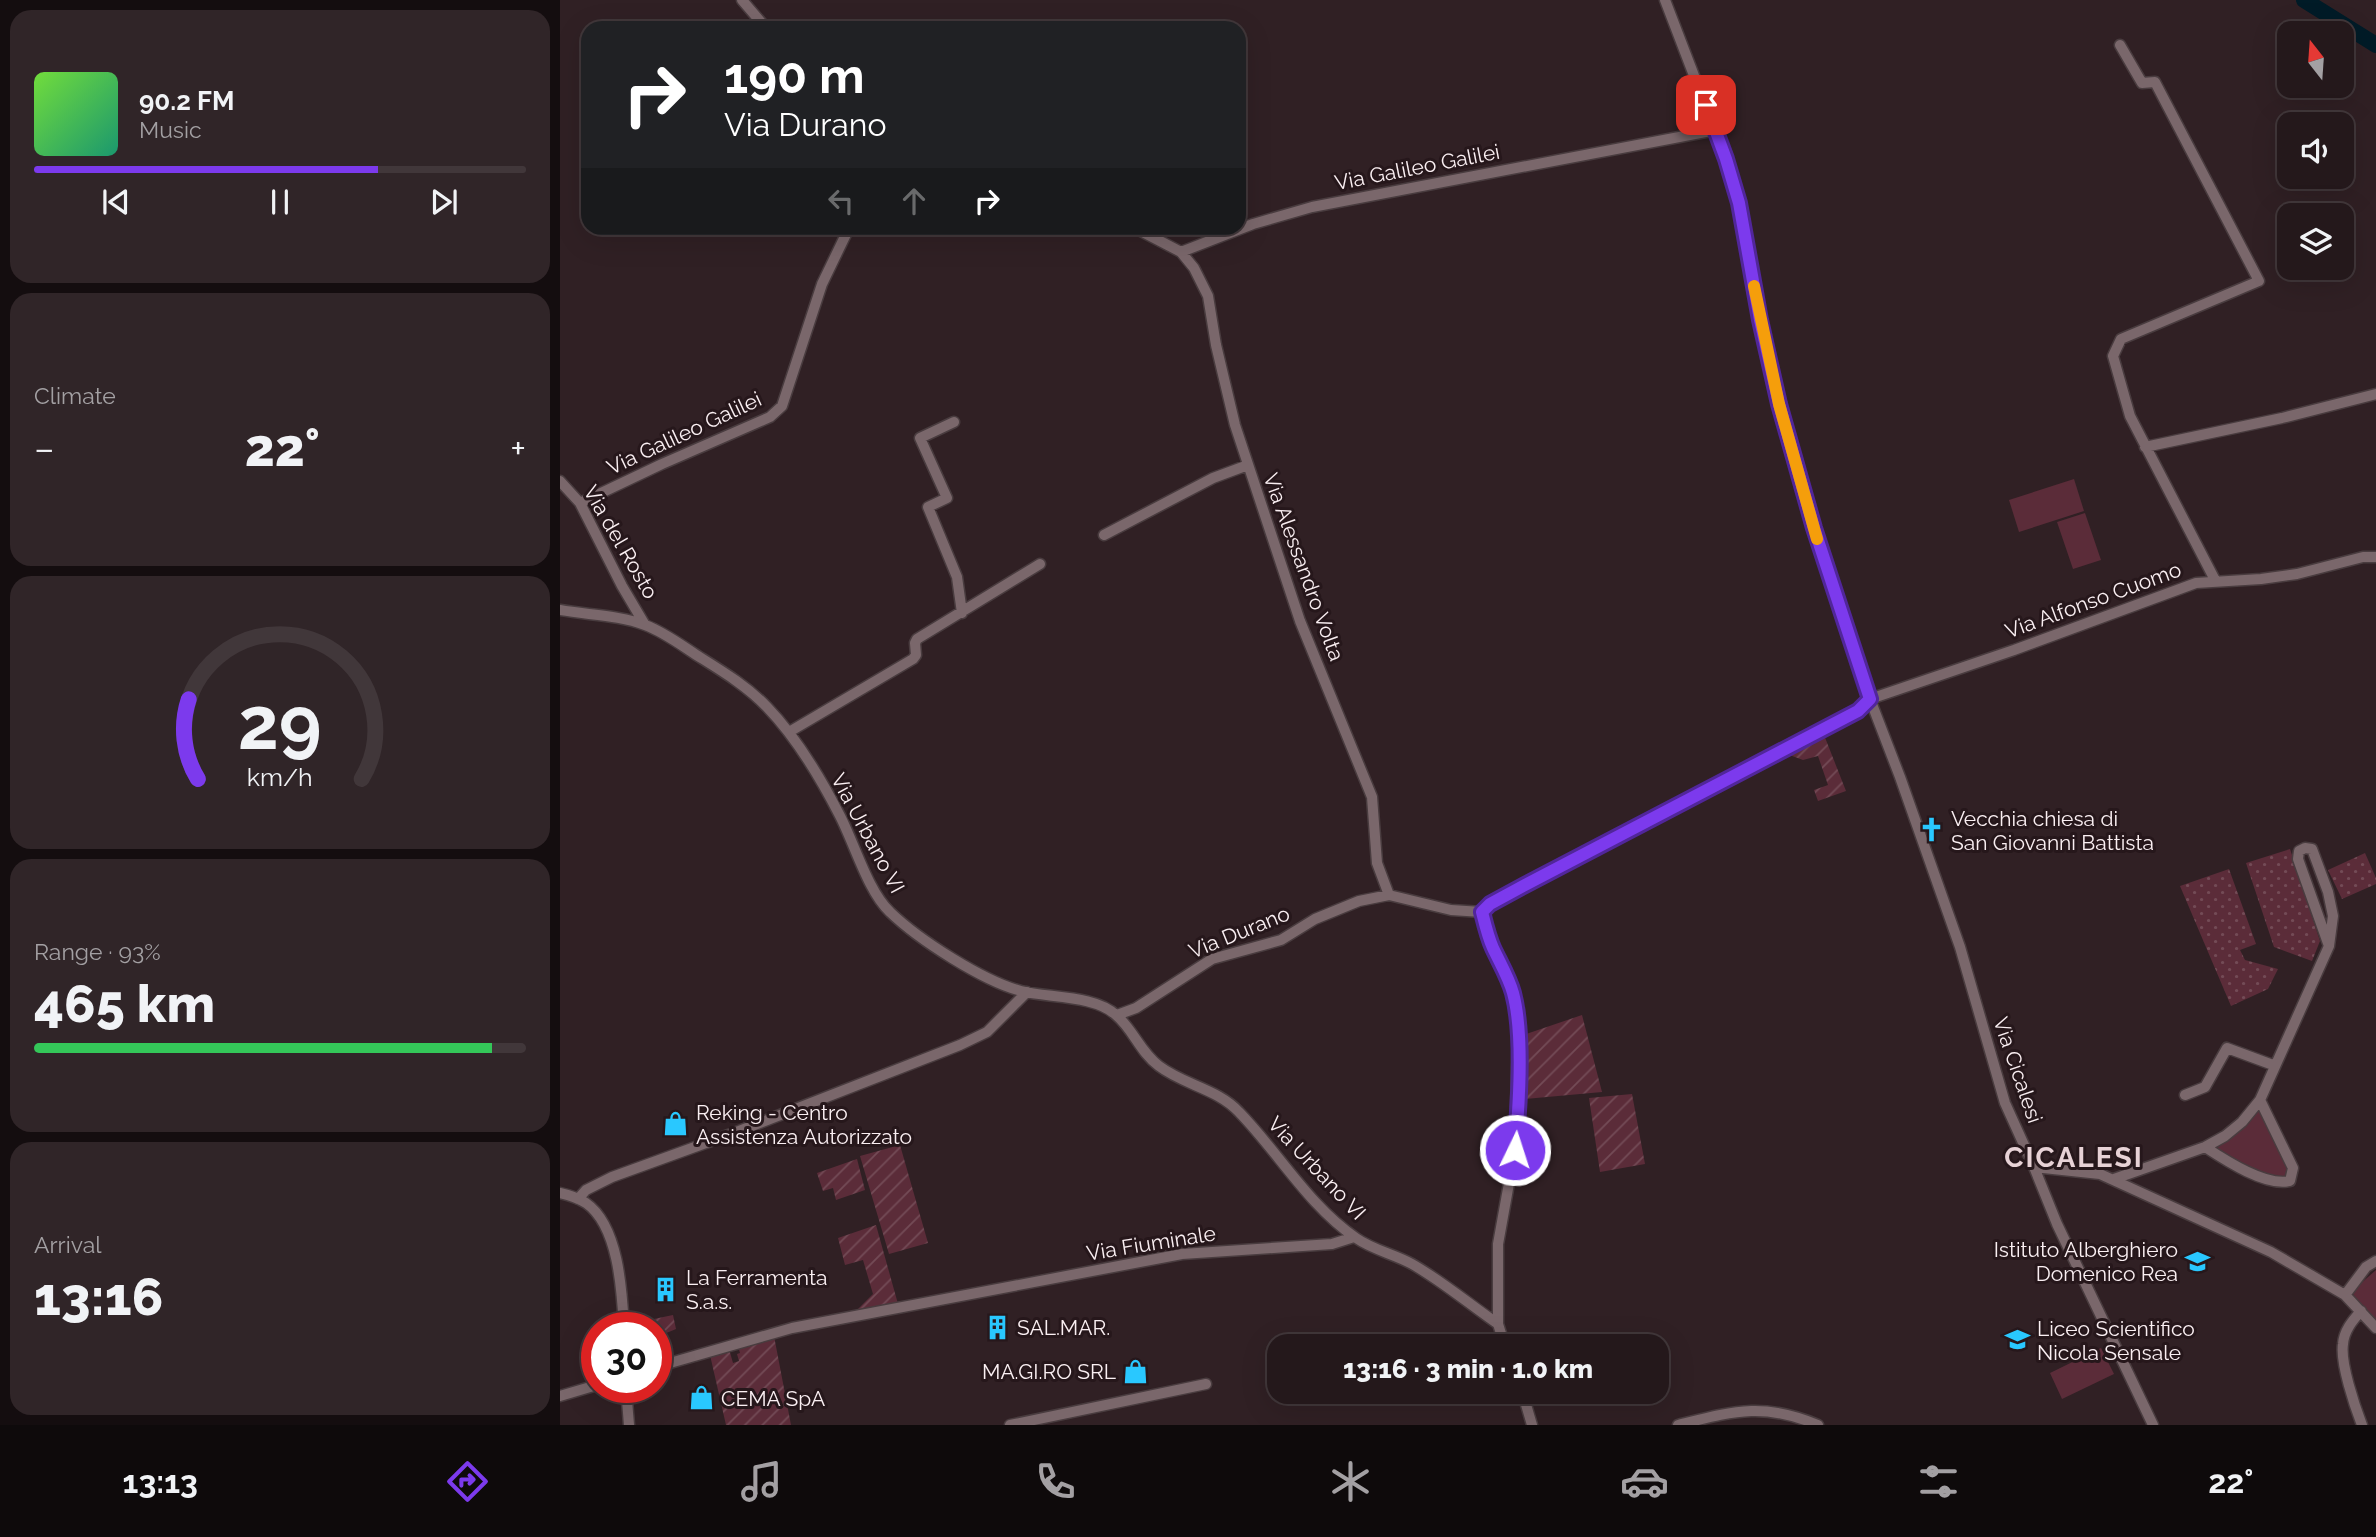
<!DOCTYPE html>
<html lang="en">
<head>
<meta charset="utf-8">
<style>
  :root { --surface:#24181b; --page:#302528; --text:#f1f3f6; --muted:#a3a0a3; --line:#41373a; --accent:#7c3aed }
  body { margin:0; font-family:Raleway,sans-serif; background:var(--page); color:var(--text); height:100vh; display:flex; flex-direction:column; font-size:26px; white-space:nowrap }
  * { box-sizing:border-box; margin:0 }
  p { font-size:23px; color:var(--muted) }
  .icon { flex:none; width:38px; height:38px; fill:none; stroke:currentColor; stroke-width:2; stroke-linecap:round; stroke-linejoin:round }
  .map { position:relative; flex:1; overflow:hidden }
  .side { display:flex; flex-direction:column; gap:10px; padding:10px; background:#140d0f; width:560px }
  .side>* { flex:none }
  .hud { position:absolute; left:21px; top:21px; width:665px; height:214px; border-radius:21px; box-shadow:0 7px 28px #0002,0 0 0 2px var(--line); background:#202124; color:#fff; overflow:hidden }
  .needle { width:46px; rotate:343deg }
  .tools { position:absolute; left:1717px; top:21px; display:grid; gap:14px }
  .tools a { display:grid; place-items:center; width:77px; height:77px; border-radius:14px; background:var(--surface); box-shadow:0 7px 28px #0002,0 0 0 2px var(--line); font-size:35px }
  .speed { position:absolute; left:21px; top:1312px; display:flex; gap:14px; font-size:35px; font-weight:700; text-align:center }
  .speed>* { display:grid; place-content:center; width:91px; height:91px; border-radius:50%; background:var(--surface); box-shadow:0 7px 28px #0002,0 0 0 2px var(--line); line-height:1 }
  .speed .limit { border:10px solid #d22; background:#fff; color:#111 }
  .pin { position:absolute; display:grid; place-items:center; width:60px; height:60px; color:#fff; margin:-30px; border-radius:14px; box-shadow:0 4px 10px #0006 }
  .me { position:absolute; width:77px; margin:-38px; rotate:4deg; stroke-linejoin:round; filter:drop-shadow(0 0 5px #0008) }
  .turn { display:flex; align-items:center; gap:24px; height:147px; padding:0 28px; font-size:32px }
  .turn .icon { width:91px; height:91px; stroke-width:2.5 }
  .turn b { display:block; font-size:49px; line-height:60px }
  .lanes { display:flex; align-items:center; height:66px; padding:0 28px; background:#0003; justify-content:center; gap:35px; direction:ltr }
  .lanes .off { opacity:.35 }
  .big { font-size:52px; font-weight:800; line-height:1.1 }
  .side .card { flex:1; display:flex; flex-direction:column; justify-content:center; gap:10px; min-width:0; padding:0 24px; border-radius:21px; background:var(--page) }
  .side .dial { align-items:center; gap:0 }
  .dial svg { height:182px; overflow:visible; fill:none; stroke:var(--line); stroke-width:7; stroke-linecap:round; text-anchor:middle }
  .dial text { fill:var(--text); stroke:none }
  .song { display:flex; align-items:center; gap:21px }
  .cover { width:84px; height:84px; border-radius:10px; background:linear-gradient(135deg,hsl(100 70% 55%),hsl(160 70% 35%)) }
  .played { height:7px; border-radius:4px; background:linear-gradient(90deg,var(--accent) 70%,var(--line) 70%) }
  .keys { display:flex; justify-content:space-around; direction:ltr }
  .heat { display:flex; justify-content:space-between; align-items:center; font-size:38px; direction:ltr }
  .charge { height:10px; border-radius:5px; background:linear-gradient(90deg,#34c759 93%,var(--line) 0) }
  .trip { position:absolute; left:707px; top:1334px; width:402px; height:70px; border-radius:21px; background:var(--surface); box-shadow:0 7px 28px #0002,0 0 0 2px var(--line); font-weight:800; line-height:70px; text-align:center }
  .dock { display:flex; height:112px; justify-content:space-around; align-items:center; background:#0e0a0b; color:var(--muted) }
  .dock .icon { width:49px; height:49px }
  .dock .selected { color:var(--accent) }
  .dock b { font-size:32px; color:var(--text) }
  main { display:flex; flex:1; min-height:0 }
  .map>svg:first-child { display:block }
  .grass { fill:url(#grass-dots) }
  .park { fill:#5b2c39 }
  .garden { fill:url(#garden-furrows) }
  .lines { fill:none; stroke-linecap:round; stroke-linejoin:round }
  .river { stroke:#001b27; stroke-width:16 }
  .minor-casing { stroke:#493c3f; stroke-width:13 }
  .minor { stroke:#7a676b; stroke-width:10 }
  .route-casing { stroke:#51269a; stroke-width:18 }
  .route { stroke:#7c3aed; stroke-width:12 }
  .slow { stroke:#f59e0b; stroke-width:12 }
  .labels { text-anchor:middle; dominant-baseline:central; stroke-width:6; stroke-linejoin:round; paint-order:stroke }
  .street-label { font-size:21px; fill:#faeff2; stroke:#26171b }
  .poi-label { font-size:21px; fill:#faeff2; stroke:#26171b; text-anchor:start }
  .district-label { font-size:28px; font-weight:bold; letter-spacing:2px; fill:#e7d2d6; stroke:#26171b }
</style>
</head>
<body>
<main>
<section class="side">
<div class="card">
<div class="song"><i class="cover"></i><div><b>90.2 FM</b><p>Music</p></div></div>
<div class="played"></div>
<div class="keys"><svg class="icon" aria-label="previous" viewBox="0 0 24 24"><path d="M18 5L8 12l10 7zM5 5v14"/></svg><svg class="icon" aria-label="pause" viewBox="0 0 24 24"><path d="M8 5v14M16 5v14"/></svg><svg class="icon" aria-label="next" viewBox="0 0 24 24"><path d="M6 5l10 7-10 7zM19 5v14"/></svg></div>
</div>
<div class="card"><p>Climate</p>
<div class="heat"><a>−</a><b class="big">22°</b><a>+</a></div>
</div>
<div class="card dial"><svg viewBox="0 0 100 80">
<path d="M14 69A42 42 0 1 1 86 69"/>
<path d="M14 69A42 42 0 0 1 10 34" stroke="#7c3aed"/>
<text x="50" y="56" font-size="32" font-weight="700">29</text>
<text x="50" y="72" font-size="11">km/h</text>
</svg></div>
<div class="card"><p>Range · 93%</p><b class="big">465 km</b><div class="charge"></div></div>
<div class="card"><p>Arrival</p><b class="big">13:16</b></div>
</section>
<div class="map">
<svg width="1816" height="1425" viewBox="0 0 1816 1425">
  <defs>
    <pattern id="grass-dots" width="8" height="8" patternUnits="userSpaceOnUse" patternTransform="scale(1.75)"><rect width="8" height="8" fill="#5b2c39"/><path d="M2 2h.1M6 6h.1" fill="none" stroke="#734b56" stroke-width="1.8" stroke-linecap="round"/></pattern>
    <pattern id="garden-furrows" width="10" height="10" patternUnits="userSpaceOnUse" patternTransform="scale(1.75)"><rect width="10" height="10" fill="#5b2c39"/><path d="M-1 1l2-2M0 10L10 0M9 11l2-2" fill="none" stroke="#734b56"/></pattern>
  </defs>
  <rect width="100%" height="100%" fill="#302024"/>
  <!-- grass -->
  <path class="grass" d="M 1730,849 L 1760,941 L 1752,961 L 1714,947 L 1686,863 Z
    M 1805,853 L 1816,878 L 1816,884 L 1782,899 L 1768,870 Z
    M 1669,869 L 1696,944 L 1680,950 L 1685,960 L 1718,969 L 1708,989 L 1671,1006 L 1620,886 Z"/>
  <!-- park -->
  <path class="park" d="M 1514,479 L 1524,511 L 1459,532 L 1449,500 Z
    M 1525,513 L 1541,560 L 1513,569 L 1497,522 Z
    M 1699,1108 L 1730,1172 L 1722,1179 L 1687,1166 L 1654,1148 L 1677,1133 Z
    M 1816,1270 L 1816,1321 L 1791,1292 Z
    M 1541,1348 L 1554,1374 L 1502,1399 L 1490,1373 Z"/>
  <!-- garden -->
  <path class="garden" d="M 1264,735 L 1286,791 L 1258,801 L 1254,790 L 1268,785 L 1258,756 L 1243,760 L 1224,753 Z
    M 1022,1015 L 1042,1092 L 965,1099 L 963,1035 Z
    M 1072,1094 L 1085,1164 L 1040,1172 L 1029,1098 Z
    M 340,1145 L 368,1243 L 329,1254 L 300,1156 Z
    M 297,1159 L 305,1190 L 276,1200 L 273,1188 L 263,1191 L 257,1173 Z
    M 316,1225 L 338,1304 L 297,1310 L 313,1294 L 303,1260 L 285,1265 L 278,1238 Z
    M 113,1315 L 116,1329 L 104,1334 L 110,1361 L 96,1365 L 96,1328 L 70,1328 L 70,1324 Z
    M 214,1336 L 231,1425 L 166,1425 L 150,1355 L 169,1349 L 173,1363 L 179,1361 L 177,1354 L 180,1353 L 178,1346 Z"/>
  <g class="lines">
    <!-- river -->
    <path class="river" d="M 1744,0 L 1816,45"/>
    <defs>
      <path id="minor" d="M 182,0 L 206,28
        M 1105,0 L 1166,159 L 1179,203 L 1200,320 L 1219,404 L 1278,604 L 1310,699 L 1340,777 L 1400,947 L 1445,1103 L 1474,1167 L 1540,1174 L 1711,1252 L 1785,1295 L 1816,1328
        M 1560,45 L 1582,83 L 1595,82 L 1699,281 L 1561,339 L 1553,356 L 1570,416 L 1655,580
        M 575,228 L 621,252 L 693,224 L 752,207 L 1156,130
        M 621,252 L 634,268 L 648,296 L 656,345 L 675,425 L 740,621 L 812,797 L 817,863 L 829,895
        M 394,422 L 360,438 L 387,498 L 368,507 L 397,577 L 402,613
        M 1585,447 L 1722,418 L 1816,394
        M 0,481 L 20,503 L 62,586 L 85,625
        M 20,503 L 102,464 L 210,417 L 222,406 L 262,284 L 289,228
        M 544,535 L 653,478 L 688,465
        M 0,610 C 27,615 59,615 85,625 C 104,632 121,645 138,656 C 162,671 187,686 207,707 C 236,737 260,777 279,814 C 294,842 308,892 330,912 C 359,940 423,981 461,991 C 488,998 535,995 556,1015 C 573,1029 580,1052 599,1066 C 624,1085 658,1089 679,1112 C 719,1153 748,1205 796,1238 C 813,1250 834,1254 852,1264 C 882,1281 909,1304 938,1324
        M 229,732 L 353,659 L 356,655 L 355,643 L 357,639 L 480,564
        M 922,912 L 932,946 L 952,990 L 958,1029 L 955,1150 L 938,1244 L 938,1324 L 945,1346
        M 557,1015 L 576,1008 L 652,959 L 721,940 L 755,919 L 799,901 L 829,895 L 891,910 L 922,912 L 931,904 L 965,885 L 1299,711 L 1310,699 L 1454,650 L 1636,583 L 1701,579 L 1737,574 L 1803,557 L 1816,557
        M 1625,1095 L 1645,1087 L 1667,1048 L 1713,1065
        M 1645,1147 C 1665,1160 1706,1187 1730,1181 L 1733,1168 L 1700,1100
        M 1474,1167 L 1497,1224 L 1593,1425
        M 1554,1179 L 1645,1147 L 1665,1136 L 1682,1122 L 1700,1100 L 1769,946 L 1773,916 L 1768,892 L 1752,849 L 1745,848 L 1739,851 L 1738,859 L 1769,946
        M 0,1193 C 9,1195 18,1198 26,1203 C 59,1226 62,1292 64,1328
        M 18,1199 L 26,1190 L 52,1177 L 179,1131 L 400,1045 L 427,1032 L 467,992
        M 1785,1295 L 1806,1267 L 1816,1261
        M 1801,1311 C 1792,1321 1784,1331 1783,1344 C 1780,1363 1795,1407 1802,1425
        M 96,1367 L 232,1328 L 622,1254 L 772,1244 L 794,1237
        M 66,1388 L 69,1425
        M 962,1391 L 972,1425
        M 0,1396 L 37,1385
        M 450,1425 L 646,1384
        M 1118,1425 C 1174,1411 1203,1402 1258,1425"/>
    </defs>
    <!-- minor casing -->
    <use href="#minor" class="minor-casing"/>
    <!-- minor -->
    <use href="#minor" class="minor"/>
  </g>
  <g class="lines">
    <defs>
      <path id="route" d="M 955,1150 C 959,1107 964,1034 953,993 C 949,978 940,963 933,948 C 928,937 925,924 922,912 L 930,904 L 965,885 L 1298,711 L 1310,699 L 1254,528 L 1219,404 L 1200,320 L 1179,203 L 1166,159 L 1146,105"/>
    </defs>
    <!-- route casing -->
    <use href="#route" class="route-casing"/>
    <!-- route -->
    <use href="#route" class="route"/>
    <!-- slow -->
    <path class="slow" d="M 1194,286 L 1219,404 L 1257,539"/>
  </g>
  <!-- icons -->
  <defs>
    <symbol id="church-bare" viewBox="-9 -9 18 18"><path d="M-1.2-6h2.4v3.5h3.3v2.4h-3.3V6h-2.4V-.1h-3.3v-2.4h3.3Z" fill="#29c8ff" stroke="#26171b" stroke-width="2.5" paint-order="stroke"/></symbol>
    <symbol id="shop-bare" viewBox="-9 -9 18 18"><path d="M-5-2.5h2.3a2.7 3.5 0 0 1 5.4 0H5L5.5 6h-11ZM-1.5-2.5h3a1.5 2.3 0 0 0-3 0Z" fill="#29c8ff" stroke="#26171b" stroke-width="2.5" paint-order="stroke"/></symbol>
    <symbol id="school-bare" viewBox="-9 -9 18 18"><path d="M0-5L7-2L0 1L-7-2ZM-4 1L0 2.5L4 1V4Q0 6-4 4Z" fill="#29c8ff" stroke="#26171b" stroke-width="2.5" paint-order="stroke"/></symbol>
    <symbol id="building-bare" viewBox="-9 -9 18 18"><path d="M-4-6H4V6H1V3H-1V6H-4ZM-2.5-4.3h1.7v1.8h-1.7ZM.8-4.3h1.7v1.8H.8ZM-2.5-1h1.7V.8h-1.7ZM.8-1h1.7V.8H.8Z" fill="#29c8ff" stroke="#26171b" stroke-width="2.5" paint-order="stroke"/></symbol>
  </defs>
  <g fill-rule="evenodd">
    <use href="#church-bare" x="1354" y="812" width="35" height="35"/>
    <use href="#shop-bare" x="98" y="1106" width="35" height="35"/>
    <use href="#school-bare" x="1620" y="1244" width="35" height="35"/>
    <use href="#building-bare" x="88" y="1272" width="35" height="35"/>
    <use href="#building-bare" x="420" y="1310" width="35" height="35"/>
    <use href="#school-bare" x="1440" y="1322" width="35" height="35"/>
    <use href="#shop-bare" x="558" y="1354" width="35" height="35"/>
    <use href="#shop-bare" x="124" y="1380" width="35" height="35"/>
  </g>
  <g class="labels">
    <!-- street labels -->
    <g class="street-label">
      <text transform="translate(857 167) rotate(-11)">Via Galileo Galilei</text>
      <text transform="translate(124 433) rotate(-25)">Via Galileo Galilei</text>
      <text transform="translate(61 542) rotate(60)">Via del Rosto</text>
      <text transform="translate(744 567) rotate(70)">Via Alessandro Volta</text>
      <text transform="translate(1533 600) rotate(-20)">Via Alfonso Cuomo</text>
      <text transform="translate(308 833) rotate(62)">Via Urbano VI</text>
      <text transform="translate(679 932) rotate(-22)">Via Durano</text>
      <text transform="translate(1458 1070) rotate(71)">Via Cicalesi</text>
      <text transform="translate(757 1168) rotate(47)">Via Urbano VI</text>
      <text transform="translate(591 1243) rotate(-9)">Via Fiuminale</text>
    </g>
    <!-- poi labels -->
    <g class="poi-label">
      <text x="1391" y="818">Vecchia chiesa di<tspan x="1391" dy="24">San Giovanni Battista</tspan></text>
      <text x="136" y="1112">Reking - Centro<tspan x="136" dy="24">Assistenza Autorizzato</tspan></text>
      <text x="1618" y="1249" text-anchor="end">Istituto Alberghiero<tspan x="1618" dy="24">Domenico Rea</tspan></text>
      <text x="126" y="1277">La Ferramenta<tspan x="126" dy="24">S.a.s.</tspan></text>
      <text x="457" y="1327">SAL.MAR.</text>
      <text x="1477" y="1328">Liceo Scientifico<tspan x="1477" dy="24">Nicola Sensale</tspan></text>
      <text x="556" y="1371" text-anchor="end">MA.GI.RO SRL</text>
      <text x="161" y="1398">CEMA SpA</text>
    </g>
    <!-- district labels -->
    <g class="district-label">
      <text x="1514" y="1157">CICALESI</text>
    </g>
  </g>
</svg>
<div class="tools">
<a><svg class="needle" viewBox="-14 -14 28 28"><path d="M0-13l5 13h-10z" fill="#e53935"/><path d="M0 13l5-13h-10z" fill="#a3a0a3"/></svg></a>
<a><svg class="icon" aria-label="sound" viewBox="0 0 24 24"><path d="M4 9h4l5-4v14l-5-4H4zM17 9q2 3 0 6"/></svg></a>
<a><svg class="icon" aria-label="layers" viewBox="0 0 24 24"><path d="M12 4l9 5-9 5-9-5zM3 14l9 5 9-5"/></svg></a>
</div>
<div class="speed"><div class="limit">30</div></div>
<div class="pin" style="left:1146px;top:105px;background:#d93025"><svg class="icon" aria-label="arrive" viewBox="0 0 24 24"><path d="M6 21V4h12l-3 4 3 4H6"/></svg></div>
<svg class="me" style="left:955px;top:1150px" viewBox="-20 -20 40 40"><circle r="17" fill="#7c3aed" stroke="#fff" stroke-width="3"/><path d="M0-11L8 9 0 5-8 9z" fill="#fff"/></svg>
<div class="trip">13:16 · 3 min · 1.0 km</div>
<div class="hud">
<div class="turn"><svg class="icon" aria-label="right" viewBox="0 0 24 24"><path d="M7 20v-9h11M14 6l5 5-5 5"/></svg><div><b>190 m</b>Via Durano</div></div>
<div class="lanes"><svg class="icon off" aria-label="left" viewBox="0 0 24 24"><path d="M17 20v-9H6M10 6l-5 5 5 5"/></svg><svg class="icon off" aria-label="ahead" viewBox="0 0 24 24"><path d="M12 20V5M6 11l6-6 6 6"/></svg><svg class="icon" aria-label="right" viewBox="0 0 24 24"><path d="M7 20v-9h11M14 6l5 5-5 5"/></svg></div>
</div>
</div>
</main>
<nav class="dock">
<b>13:13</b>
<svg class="icon selected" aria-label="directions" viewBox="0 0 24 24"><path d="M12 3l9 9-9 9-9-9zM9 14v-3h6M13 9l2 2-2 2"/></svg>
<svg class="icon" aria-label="music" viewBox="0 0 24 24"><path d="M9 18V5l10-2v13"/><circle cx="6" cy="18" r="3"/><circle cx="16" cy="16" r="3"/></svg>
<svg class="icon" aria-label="phone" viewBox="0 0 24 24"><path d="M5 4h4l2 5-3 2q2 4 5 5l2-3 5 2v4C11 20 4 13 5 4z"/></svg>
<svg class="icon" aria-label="climate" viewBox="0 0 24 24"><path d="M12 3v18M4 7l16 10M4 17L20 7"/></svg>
<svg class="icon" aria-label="car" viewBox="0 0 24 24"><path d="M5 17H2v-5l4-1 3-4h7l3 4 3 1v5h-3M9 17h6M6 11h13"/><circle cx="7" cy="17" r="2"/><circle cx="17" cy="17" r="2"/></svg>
<svg class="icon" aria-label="filters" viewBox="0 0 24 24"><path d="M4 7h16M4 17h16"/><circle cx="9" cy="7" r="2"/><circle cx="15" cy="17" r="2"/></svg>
<b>22°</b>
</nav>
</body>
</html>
